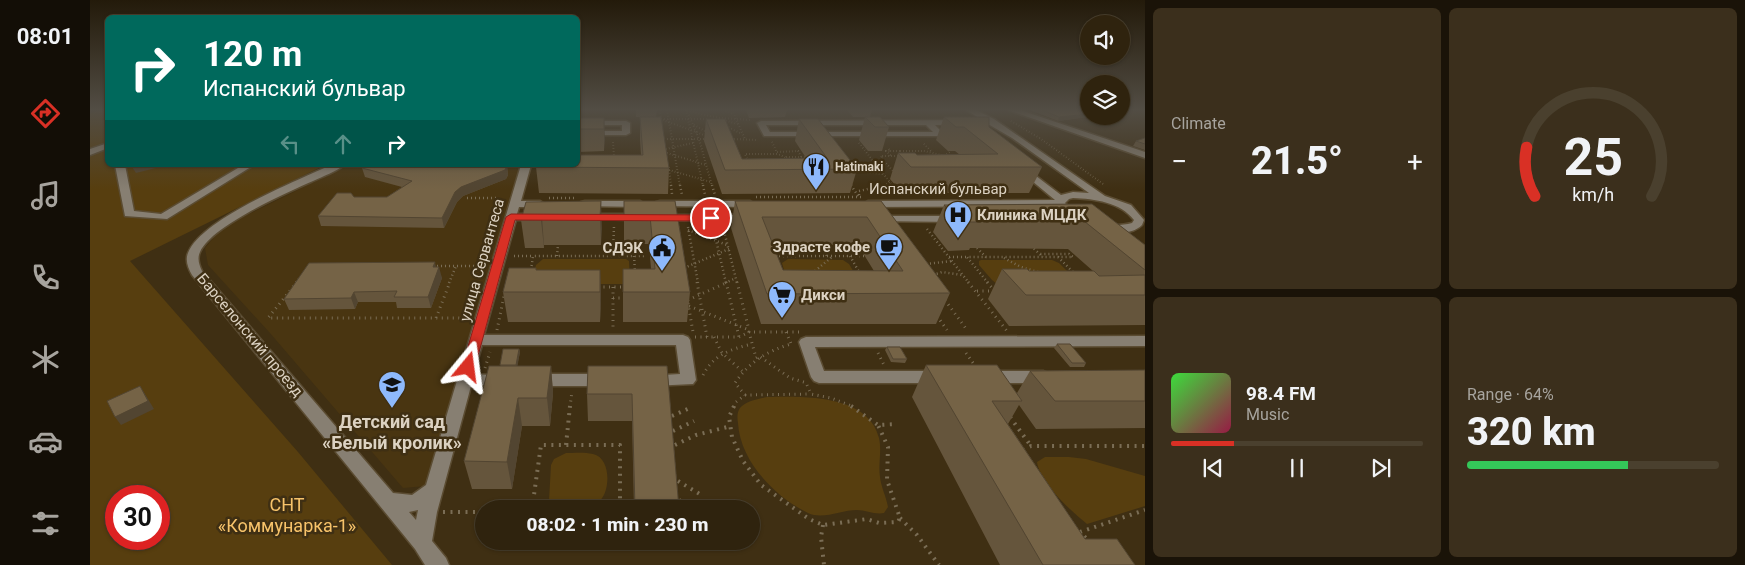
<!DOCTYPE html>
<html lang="en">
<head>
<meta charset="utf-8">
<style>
  :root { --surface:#2f230e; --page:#3b2f1c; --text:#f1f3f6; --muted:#a7a49e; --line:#4a402e; --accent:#d93025 }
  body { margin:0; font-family:Roboto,sans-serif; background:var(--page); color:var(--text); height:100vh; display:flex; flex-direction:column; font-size:19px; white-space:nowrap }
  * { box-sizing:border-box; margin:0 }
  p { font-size:16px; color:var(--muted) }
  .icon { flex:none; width:28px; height:28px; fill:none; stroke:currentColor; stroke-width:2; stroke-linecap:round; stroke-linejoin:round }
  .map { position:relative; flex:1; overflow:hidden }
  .panel { display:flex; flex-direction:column; gap:8px; padding:8px; background:#1a1308; width:600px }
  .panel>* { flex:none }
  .guide { position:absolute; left:15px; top:15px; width:475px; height:152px; border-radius:8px; box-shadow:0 1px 4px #0004,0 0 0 1px var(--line); background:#00695c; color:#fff; overflow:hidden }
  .fabs { position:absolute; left:990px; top:15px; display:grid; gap:10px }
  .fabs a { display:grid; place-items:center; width:50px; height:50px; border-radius:50%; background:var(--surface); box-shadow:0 1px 4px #0004,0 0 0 1px var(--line); font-size:25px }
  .speed { position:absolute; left:15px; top:485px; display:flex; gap:10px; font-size:25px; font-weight:700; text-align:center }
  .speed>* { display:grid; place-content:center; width:65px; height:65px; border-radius:50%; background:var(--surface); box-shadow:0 1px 4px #0004,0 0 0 1px var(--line); line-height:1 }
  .speed .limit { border:8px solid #d22; background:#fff; color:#111 }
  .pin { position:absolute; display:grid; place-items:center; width:42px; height:42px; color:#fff; margin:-21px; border:2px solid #fff; border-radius:50%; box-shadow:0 1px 5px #0007 }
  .me { position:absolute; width:55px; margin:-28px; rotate:16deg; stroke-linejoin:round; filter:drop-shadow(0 0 4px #0008) }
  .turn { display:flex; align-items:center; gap:18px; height:105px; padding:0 15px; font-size:22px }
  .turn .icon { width:65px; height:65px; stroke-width:2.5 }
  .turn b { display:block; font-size:35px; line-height:42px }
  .lanes { display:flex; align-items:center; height:48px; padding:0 15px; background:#0003; justify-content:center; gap:25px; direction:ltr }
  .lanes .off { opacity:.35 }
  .big { font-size:38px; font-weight:800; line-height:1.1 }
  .panel .widget { flex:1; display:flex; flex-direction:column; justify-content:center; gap:8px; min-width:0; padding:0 18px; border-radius:8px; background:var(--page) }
  .panel .dial { align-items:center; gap:0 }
  .dial svg { height:130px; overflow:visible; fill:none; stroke:var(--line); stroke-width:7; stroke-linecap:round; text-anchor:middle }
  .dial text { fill:var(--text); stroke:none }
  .song { display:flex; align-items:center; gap:15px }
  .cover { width:60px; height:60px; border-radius:8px; background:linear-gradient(135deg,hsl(120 70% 55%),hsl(340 70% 35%)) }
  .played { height:5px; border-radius:2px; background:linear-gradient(90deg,var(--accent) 25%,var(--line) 25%) }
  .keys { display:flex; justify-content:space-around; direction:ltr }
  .heat { display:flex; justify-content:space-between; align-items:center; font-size:28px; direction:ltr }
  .charge { height:8px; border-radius:4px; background:linear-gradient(90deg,#34c759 64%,var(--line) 0) }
  .panel .tiles { flex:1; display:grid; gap:8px; grid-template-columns:repeat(2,1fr) }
  .trip { position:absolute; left:385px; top:500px; width:285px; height:50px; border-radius:25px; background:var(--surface); box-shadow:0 1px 4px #0004,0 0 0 1px var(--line); font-weight:800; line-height:50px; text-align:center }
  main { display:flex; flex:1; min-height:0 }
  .tab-bar { display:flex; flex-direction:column; width:90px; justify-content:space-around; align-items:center; background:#130e06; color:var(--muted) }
  .tab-bar .icon { width:35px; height:35px }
  .tab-bar .active { color:var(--accent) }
  .tab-bar b { font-size:22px; color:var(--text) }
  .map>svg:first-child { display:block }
  .built { fill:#493511 }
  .green { fill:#573e0f; fill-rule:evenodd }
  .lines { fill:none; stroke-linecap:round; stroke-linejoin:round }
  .minor-casing { stroke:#5b4c32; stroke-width:3 }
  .path-far3 { stroke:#7a6d55; stroke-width:2; stroke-dasharray:0.5 2.5; stroke-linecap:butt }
  .path-far2 { stroke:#7a6d55; stroke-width:2.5; stroke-dasharray:1 3; stroke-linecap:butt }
  .path-far1 { stroke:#7a6d55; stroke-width:3; stroke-dasharray:1 4.5; stroke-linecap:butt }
  .path { stroke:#7a6d55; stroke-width:4; stroke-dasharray:2 5.5; stroke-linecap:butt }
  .minor { fill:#877f72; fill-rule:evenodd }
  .wall { fill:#65553c; fill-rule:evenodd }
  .shaded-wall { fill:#524531 }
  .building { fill:#756346; stroke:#524531; fill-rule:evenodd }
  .route { fill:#d93025; stroke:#8d1f18 }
  .labels { text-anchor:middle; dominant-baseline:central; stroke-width:5; stroke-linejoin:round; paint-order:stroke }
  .far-poi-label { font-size:12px; font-weight:bold; fill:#dcd2c2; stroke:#3f2f13; text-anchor:start }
  .street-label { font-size:15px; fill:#dcd2c2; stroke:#3f2f13 }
  .poi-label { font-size:15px; font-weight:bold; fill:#dcd2c2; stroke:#3f2f13; text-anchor:start }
  .near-poi-label { font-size:18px; font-weight:bold; fill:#dcd2c2; stroke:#3f2f13 }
  .near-park-label { font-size:18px; fill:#f7c36a; stroke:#3f2f13 }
</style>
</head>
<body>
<main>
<nav class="tab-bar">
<b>08:01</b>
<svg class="icon active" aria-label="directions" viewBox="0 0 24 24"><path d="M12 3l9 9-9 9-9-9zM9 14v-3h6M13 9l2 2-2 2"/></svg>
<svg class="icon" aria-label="music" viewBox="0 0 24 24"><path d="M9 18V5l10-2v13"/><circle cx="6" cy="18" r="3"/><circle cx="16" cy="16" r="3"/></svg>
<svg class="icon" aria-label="phone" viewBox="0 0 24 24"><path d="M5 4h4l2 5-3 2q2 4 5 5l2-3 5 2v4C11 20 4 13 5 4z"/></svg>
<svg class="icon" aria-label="climate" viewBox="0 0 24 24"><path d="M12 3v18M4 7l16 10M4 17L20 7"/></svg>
<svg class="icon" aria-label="car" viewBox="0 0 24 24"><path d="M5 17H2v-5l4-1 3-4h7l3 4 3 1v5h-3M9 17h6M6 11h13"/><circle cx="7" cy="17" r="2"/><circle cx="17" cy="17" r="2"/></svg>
<svg class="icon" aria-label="filters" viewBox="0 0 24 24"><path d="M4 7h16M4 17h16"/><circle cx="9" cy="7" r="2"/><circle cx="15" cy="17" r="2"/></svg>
</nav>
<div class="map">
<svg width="1055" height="565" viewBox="0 0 1055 565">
  <rect width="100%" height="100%" fill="#3f2f13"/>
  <!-- built -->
  <path class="built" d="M 258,165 L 430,165 L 336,486 L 313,488 L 180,333 L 118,265 L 115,248 L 128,232 L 143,222 Z"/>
  <!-- green -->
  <path class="green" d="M 17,110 L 18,165 L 235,165 L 40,261 L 208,452 L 302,565 L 0,565 L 0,113 ZM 26,496 L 69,496 L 69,539 L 26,539 Z
    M 453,259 L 536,259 L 539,261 L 540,282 L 536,284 L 458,284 L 444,273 L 446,265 Z
    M 698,259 L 753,260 L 759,264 L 768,279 L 696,277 L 692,263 Z
    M 891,260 L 962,260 L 969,263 L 992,286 L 907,284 L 902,280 L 889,265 L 889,261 Z
    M 677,397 C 712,396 779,394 789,438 C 792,451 788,464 790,477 C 791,487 796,496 798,507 L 794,513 C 785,515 776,510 767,510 C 751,510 733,520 718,513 C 685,497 650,461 648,423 C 647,417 647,410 652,406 C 659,400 669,399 677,397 Z
    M 476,453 C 484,453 495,452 503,454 C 522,458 521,495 507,503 C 499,508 489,507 480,506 C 472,506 465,507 459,501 L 461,465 L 464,459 Z
    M 955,457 L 979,457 L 996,459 L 1055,476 L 1055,506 L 997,524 C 980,510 950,483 947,462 Z"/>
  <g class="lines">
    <defs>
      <path id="minor" d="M 876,110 L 886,110 L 904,119 L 1015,196 L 1041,205 L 1054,220 L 1052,225 C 1033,244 982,225 967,206 L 778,207 L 773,204 L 778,201 L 965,200 L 930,171 L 928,169 L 933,166 L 971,195 L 983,192 L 999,193 L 922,138 L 898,124 L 845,125 L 854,134 L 850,136 L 674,136 L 667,123 L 671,121 L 892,120 ZM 676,125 L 836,125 L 843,132 L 680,132 ZM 983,198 C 1005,199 1030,202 1044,220 L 1042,223 C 1019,229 991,222 975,203 L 979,199 Z
        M 918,110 L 930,110 L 1055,152 L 1055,158 Z
        M 488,121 L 536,121 L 540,123 L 540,133 L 536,135 L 488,135 L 488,131 L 532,131 L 532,125 L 488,125 Z
        M 18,143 L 18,148 L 0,155 L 0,149 Z
        M 25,165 L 35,165 L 44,211 L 71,214 L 153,165 L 164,165 L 77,219 L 35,216 Z
        M 241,165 L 254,165 C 246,172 233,176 223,181 C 196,193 121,226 110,252 C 107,258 109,265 112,271 L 303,493 L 322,495 L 336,485 L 431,165 L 441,165 L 431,201 L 450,201 L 455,204 L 450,207 L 429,207 L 427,214 L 449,214 L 454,217 L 449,220 L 426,220 L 394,335 L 593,335 L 598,337 L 600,340 L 606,380 L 603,384 L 562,386 L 557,384 L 554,380 L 557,376 L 590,374 L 586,345 L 392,345 L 384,374 L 417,376 L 420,380 L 417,384 L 381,386 L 347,512 L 342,541 L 356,558 L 359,565 L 335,565 L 325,549 L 102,275 C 98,268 95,260 98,253 C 111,219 208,180 241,165 ZM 328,510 L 326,520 L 319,512 Z
        M 495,201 L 550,201 L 555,204 L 550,207 L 491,206 L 490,204 L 491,202 Z
        M 570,201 L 660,201 L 665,204 L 660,207 L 566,206 L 565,204 L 566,202 Z
        M 496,214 L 551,214 L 556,217 L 551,220 L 492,219 L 491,217 L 492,215 Z
        M 571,215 L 659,215 L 664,218 L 659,221 L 567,220 L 566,218 Z
        M 789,216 L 864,216 L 869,219 L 864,222 L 785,221 L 784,219 L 785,217 Z
        M 1055,336 L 1055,346 L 725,347 L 734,371 L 848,371 L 853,373 L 856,377 L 853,381 L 848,383 L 729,383 L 724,381 L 721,377 L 709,342 L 711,339 L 716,337 Z
        M 898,371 L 953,371 L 958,373 L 961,377 L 958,381 L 953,383 L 898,383 L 893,381 L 890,377 L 893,373 Z
        M 447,374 L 515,374 L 520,376 L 523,380 L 520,384 L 515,386 L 447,386 L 442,384 L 439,380 L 442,376 Z"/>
    </defs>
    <!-- minor casing -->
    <use href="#minor" class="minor-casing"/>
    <!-- path-far3 -->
    <path class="path-far3" d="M 570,110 L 572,125
      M 577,110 L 590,186
      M 596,110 L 613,186
      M 633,110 L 643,114
      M 642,110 L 655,139
      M 597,111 L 630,118 L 661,120
      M 599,115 L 609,139 L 622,186
      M 571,119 L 618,119
      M 573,120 L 617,136
      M 633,120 L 648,124
      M 921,121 L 951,139 L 1013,184
      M 604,125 L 617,132
      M 636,126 L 652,134
      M 571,139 L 616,139
      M 641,139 L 668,140
      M 523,142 L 524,156
      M 682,142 L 687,153
      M 769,143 L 803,186
      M 834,144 L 842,152
      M 576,149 L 603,143
      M 799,149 L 800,151 L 796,151 L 801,156
      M 800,151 L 811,151
      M 810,151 L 834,151 L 855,156 L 861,151
      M 687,152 L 708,151 L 713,160
      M 577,153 L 616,165
      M 792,156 L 855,156 L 874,174 L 806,174 L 791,158 Z
      M 696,157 L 715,157
      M 658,161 L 655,154 L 688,154 L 701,160
      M 760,163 L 785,164
      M 579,167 L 581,186
      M 579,170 L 621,182
      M 765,171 L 793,174
      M 760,184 L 761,186
      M 794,186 L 800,182"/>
    <!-- path-far2 -->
    <path class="path-far2" d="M 581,185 L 582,194
      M 590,185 L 592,195
      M 613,185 L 615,195
      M 622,185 L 625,195
      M 761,185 L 768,196
      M 802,185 L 810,195
      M 769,195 L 769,191 L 796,185
      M 666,197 L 771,197
      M 377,198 L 408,198 L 406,203 L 412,203
      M 459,198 L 486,198
      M 598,227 L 608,283
      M 623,227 L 636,283
      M 633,227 L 647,283
      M 837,229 L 879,283
      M 598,230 L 637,245
      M 731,244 L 737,256
      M 751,245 L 757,256
      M 941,246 L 953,257
      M 887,248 L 896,257
      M 424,256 L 443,256
      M 467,256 L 468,245
      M 523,256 L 524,226
      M 544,256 L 545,272
      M 685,256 L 775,256
      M 760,256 L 769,272
      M 859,257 L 877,257
      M 968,257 L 985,274
      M 914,258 L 931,267 L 948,272
      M 836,264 L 862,261
      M 343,266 L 395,266
      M 594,268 L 639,249
      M 441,270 L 443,256 L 556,256
      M 725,271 L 743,256
      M 843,275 L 852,272 L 872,275
      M 206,283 L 218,267
      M 359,283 L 366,266
      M 635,283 L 646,278
      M 898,283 L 877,257 L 983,257 L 979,254 L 949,254"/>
    <!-- path-far1 -->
    <path class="path-far1" d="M 207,282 L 178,318 L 380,318
      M 607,282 L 617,337
      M 636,282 L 649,337
      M 647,282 L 659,330
      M 878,282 L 917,331
      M 897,282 L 903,289
      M 508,287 L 535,287
      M 523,287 L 523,328
      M 887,291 L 904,291
      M 523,298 L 534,298
      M 598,300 L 638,282
      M 855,300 L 877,330
      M 598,303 L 603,332
      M 599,306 L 659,330
      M 847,316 L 857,330
      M 346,318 L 360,282
      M 407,330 L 414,296
      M 696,332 L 702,346
      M 709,332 L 659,332 L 666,358 L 669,356 L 700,378 L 717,383
      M 605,337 L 649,337 L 659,332 L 659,330
      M 624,337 L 632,353 L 652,371
      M 788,353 L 794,365
      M 876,353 L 886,367
      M 395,368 L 400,352
      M 613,375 C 623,355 641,349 662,344
      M 717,385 L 721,394 L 741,398 L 764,407
      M 655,395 L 721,394
      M 480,407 L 482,391
      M 644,407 L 646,402 L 655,395 L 645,383 C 659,362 677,351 701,344"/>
    <!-- path -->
    <path class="path" d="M 644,406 L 639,417 L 642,437 L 653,461 L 671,485 L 719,519 L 733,525 L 777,519 L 789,523 L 808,522 L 810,518 L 797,480 L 798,447 L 788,425 L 807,424
      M 761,406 L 788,425
      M 582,416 L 602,407
      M 920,417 L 941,446
      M 583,431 L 604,421
      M 476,445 L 480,406
      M 585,445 L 606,435 L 641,426
      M 933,450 L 941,446 L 1055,446
      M 588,481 L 613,496
      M 589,500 L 604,509
      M 442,509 L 451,445 L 530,445 L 530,509
      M 353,512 L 394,512
      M 810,518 L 827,535 L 849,565
      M 733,525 L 731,537 L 734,565
      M 989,531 L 999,541
      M 990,532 L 1055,510"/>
    <!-- minor -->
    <use href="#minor" class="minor"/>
  </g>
  <!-- wall -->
  <path class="wall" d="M 546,110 L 567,110 L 566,117 L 579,168 L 578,194 L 449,193 L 446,167 L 551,155 L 550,140 L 550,117 L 546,117 Z
    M 647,110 L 697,110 L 695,117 L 659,118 L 656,110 Z
    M 757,110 L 782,110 L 780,117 L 763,117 Z
    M 940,110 L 999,110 L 999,116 L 1004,116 L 968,121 Z
    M 775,117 L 799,127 L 792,151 L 778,151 L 769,140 Z
    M 854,117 L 899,127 L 952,167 L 939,193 L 812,193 L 800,179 L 808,153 L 827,155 L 870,155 L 865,151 L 858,151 L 846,140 Z
    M 514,118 L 514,151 L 488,152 L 488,129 Z
    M 616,119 L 652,159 L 716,158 L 705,141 L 709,119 L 767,169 L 760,193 L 632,194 L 614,141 Z
    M 1055,138 L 1055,150 L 1043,146 L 1046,141 Z
    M 417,166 L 418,175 L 416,179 L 373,196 L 367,202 L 354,228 L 231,226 L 228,216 L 264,197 L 297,197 L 312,187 L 275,177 L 272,168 Z
    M 511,201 L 511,245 L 454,245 L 454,248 L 435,248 L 431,220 Z
    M 534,201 L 585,201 L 600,292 L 597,322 L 533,322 L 533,269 L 561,269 L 559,244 L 534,244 Z
    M 645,201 L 791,201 L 860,293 L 846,324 L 671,324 L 641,228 ZM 683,245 L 768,245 L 784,271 L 693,270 Z
    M 1002,204 L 1055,245 L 1055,325 L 919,326 L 898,299 L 912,269 L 939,271 L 1003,271 L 978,249 L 880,248 L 879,250 L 858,251 L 843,232 L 854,205 Z
    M 346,267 L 352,278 L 341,308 L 307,308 L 306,302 L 268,302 L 265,309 L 199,310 L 194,299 Z
    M 446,270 L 510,270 L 511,300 L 510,322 L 418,322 L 413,292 Z
    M 967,344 L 996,363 L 994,367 L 980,367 L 964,348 Z
    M 797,347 L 817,359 L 815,363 L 801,362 L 795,350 Z
    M 429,349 L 430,352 L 427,366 L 461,366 L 463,393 L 460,426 L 432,426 L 422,489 L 382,489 L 374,461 L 410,366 Z
    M 836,365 L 927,393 L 940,371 L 1055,370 L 1055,428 L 946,429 L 929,405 L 918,424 L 995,539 L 1045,565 L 910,565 L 822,397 Z
    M 577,366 L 589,509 L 544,509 L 542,421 L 498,421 L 497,394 Z
    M 544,541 L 588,541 L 587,549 L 544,550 Z"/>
  <!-- shaded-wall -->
  <path class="shaded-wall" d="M 999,114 L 999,116 L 1004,116 L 968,121 L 969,117 Z
    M 514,118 L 515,140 L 514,151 Z
    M 51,165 L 65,165 L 66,168 L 46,173 L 42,167 Z
    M 417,166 L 418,175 L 416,179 L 373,196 L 367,202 L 354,228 L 352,218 L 365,192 L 371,187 Z
    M 511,201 L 512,229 L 511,245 L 510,217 Z
    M 452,217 L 454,245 L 454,248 L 451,220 Z
    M 345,262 L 347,272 L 349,267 L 352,278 L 341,308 L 338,297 L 343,267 Z
    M 510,270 L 511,300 L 510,322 Z
    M 264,292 L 268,302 L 265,309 L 261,298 Z
    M 429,349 L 430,352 L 427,369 L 426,365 Z
    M 461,366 L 463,393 L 460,426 L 457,398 Z
    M 50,386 L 55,394 L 64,409 L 31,425 L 25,417 Z
    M 428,398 L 432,426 L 422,489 L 417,462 Z"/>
  <!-- building -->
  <path class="building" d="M 952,110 L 999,110 L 999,114 L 969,117 Z
    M 550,117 L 571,117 L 579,168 L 446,167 L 447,165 L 488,165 L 488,155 L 553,155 Z
    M 775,117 L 790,117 L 799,127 L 785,127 Z
    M 854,117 L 899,117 L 899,127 L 952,167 L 821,167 L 808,153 L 825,153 L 827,155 L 908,154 L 874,127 L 866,127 Z
    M 488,118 L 514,118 L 514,129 L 488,129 Z
    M 616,119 L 635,119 L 652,159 L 737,158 L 709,119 L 728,119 L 767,169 L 635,170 Z
    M 1055,138 L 1055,144 L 1046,141 Z
    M 41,165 L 51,165 L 42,167 Z
    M 278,165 L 417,165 L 417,166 L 415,170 L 371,187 L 365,192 L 352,218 L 228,216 L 247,193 L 261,193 L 264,197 L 297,197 L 322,181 L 272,168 Z
    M 511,201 L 510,217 L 452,217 L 451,220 L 431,220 L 436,202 Z
    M 534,201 L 585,201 L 600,292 L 533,292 L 533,269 L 565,269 L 560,216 L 534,216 Z
    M 645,201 L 791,201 L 860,293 L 677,294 ZM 672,217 L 777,217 L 813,271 L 693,270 Z
    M 1002,204 L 1055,245 L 1055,270 L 994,221 L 889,219 L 891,222 L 870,222 L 854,205 Z
    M 345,262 L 343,267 L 349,267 L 338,297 L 304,297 L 307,291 L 264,292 L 261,298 L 194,299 L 219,263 Z
    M 419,268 L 446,268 L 446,270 L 510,270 L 510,292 L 413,292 Z
    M 912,269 L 937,269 L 939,271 L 1004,271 L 1009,276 L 1055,275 L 1055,295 L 936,295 Z
    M 967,344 L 980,344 L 996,363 L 982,363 Z
    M 797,347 L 810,347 L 817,359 L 803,359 Z
    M 413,349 L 429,349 L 426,365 L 410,365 Z
    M 836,365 L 907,365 L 932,401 L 902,401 L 995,539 L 1027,539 L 1045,565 L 953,565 Z
    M 399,366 L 461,366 L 457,398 L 428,398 L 417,462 L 374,461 Z
    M 498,366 L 577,366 L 589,509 L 545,509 L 542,394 L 497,394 Z
    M 1055,370 L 1055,401 L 965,401 L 940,371 Z
    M 50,386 L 58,401 L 25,417 L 17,401 Z"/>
  <!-- sky -->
  <linearGradient id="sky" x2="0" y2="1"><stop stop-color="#231a0a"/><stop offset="0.58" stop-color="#524d44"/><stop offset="1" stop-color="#524d44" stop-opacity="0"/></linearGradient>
  <rect width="1055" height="189" fill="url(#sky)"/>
  <!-- route -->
  <path class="route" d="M 421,214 L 621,215 L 626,218 L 621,221 L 425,220 L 385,367 L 383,370 L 374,370 L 372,367 L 416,217 Z"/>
  <!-- icons -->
  <defs>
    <symbol id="restaurant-pin" viewBox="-11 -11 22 30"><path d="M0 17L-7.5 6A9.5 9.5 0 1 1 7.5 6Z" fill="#8eb9fc" stroke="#3f2f13"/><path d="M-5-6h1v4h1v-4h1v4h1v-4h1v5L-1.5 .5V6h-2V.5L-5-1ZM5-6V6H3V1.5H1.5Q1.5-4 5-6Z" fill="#111"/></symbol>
    <symbol id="hospital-pin" viewBox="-11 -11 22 30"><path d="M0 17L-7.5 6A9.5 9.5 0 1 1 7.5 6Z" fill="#8eb9fc" stroke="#3f2f13"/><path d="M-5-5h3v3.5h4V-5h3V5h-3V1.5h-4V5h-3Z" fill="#111"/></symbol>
    <symbol id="cafe-pin" viewBox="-11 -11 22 30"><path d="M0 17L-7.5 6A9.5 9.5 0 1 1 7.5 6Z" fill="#8eb9fc" stroke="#3f2f13"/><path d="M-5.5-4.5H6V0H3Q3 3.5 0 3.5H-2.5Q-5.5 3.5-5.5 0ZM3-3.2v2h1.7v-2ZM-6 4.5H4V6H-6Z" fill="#111"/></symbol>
    <symbol id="civic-pin" viewBox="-11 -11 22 30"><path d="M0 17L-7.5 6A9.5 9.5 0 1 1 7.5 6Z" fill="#8eb9fc" stroke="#3f2f13"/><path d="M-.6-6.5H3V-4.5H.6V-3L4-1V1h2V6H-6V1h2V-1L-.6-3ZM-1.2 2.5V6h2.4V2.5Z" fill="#111"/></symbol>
    <symbol id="supermarket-pin" viewBox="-11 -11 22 30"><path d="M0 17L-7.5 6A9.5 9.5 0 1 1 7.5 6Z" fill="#8eb9fc" stroke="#3f2f13"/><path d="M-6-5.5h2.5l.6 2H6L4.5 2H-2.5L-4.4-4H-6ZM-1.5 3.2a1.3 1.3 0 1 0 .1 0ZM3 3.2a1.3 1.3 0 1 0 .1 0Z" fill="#111"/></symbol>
    <symbol id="school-pin" viewBox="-11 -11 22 30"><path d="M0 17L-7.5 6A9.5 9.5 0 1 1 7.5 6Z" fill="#8eb9fc" stroke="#3f2f13"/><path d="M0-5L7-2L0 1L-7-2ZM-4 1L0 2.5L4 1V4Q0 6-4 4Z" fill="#111"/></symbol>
  </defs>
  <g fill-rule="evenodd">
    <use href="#restaurant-pin" x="710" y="151" width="32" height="43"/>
    <use href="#hospital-pin" x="852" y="199" width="32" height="43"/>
    <use href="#cafe-pin" x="783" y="231" width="32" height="43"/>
    <use href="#civic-pin" x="556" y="232" width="32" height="43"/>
    <use href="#supermarket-pin" x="676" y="279" width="32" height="43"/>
    <use href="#school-pin" x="286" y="369" width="32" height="43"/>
  </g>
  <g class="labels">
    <!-- far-poi labels -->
    <g class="far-poi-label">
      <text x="745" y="167">Hatimaki</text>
    </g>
    <!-- street labels -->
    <g class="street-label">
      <text x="848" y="189">Испанский бульвар</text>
      <text transform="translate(392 260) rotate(-74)">улица Сервантеса</text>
      <text transform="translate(160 335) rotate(50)">Барселонский проезд</text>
    </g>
    <!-- poi labels -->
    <g class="poi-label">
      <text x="887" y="215">Клиника МЦДК</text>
      <text x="780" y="247" text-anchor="end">Здрасте кофе</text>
      <text x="553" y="248" text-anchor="end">СДЭК</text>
      <text x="711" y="295">Дикси</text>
    </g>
    <!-- near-poi labels -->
    <g class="near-poi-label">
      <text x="302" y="421">Детский сад<tspan x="302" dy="21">«Белый кролик»</tspan></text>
    </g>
    <!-- near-park labels -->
    <g class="near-park-label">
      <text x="197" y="504">СНТ<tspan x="197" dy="21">«Коммунарка-1»</tspan></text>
    </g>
  </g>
</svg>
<div class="fabs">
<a><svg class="icon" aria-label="sound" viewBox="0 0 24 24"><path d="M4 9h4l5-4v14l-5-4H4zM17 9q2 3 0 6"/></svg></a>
<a><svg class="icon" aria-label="layers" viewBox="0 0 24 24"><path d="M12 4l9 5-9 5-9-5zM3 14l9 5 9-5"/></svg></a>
</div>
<div class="speed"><div class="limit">30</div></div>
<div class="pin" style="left:621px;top:218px;background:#d93025"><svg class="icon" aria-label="arrive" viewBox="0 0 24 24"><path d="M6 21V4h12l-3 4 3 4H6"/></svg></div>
<svg class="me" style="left:378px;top:367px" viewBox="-20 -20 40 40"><path d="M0-17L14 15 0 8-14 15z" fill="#d93025" stroke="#fff" stroke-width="4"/></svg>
<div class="trip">08:02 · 1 min · 230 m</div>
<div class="guide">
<div class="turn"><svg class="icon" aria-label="right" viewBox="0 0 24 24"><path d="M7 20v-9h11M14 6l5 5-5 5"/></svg><div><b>120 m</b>Испанский бульвар</div></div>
<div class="lanes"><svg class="icon off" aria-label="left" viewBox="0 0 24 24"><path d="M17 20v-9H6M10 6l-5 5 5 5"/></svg><svg class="icon off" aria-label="ahead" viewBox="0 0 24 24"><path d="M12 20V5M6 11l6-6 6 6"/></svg><svg class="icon" aria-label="right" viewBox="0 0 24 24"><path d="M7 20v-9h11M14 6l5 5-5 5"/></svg></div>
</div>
</div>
<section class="panel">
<div class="tiles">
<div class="widget"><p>Climate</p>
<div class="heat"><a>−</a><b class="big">21.5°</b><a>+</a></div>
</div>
<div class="widget dial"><svg viewBox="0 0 100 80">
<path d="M14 69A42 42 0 1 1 86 69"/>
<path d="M14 69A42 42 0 0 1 9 39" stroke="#d93025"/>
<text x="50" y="56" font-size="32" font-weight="700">25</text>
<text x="50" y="72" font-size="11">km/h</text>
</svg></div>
<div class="widget">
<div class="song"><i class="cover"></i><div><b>98.4 FM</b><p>Music</p></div></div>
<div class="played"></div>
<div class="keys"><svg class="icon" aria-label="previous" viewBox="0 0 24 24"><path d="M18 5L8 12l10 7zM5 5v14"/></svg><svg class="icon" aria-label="pause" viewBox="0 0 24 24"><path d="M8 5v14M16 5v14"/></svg><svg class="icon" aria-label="next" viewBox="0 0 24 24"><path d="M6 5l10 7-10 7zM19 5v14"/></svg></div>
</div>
<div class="widget"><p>Range · 64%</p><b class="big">320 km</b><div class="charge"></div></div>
</div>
</section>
</main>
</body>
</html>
